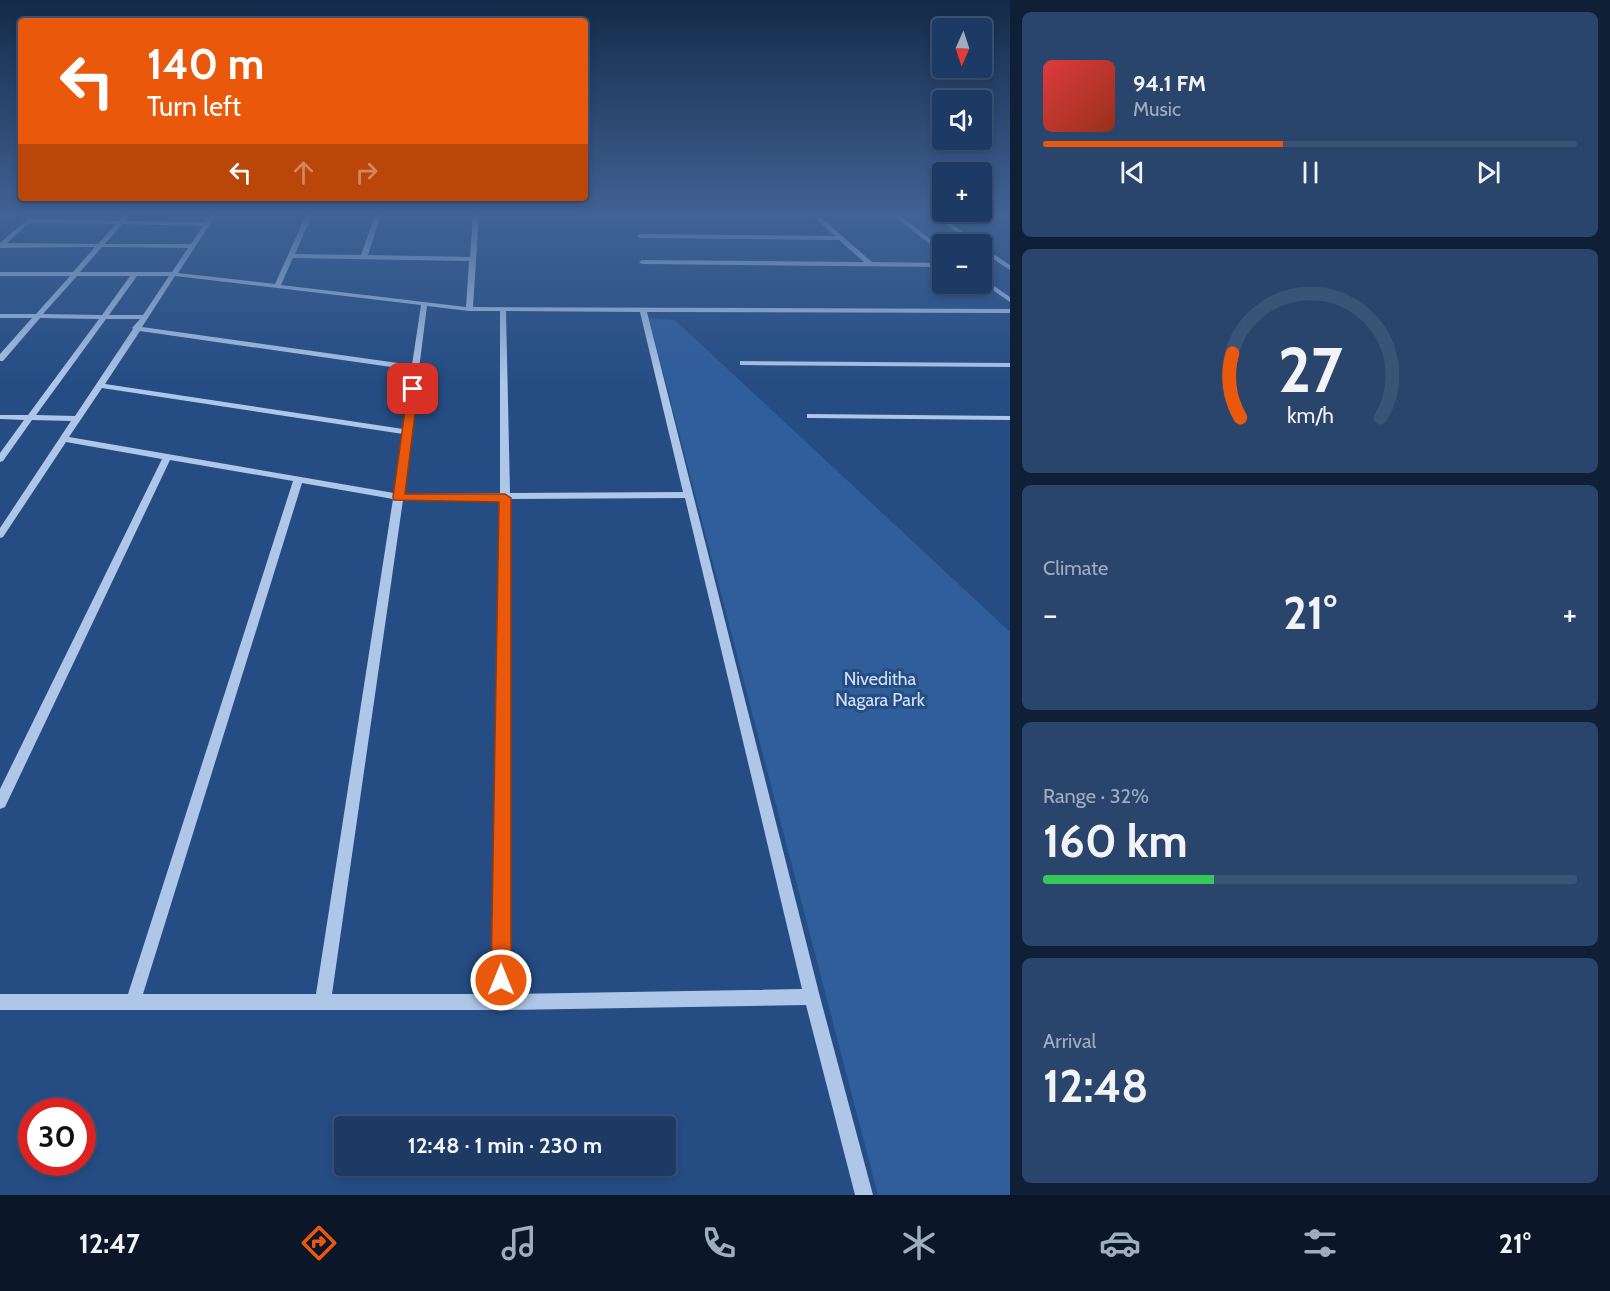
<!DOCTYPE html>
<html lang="en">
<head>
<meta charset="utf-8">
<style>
  :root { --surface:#1c3a63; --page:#29456c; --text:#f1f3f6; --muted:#a0adbe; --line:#3a5478; --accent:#ea580c }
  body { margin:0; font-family:Cabin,sans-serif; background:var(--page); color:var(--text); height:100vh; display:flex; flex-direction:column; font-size:22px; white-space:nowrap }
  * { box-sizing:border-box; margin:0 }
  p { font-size:20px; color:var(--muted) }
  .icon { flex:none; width:33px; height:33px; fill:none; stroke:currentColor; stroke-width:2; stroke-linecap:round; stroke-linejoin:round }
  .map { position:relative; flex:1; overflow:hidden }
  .side { display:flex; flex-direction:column; gap:12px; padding:12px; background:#0f2036; width:600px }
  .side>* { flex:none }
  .banner { position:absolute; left:18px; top:18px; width:570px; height:183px; border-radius:6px; box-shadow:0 3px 9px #0003,0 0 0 2px var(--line); background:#ea580c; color:#fff; overflow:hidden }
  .needle { width:39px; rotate:183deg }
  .controls { position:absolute; left:932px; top:18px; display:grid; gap:12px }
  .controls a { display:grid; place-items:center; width:60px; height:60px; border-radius:6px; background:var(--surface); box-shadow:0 3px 9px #0003,0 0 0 2px var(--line); font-size:30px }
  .speed { position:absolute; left:18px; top:1098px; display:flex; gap:12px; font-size:30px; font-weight:700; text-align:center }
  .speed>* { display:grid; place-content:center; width:78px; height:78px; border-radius:50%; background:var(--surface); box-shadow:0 3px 9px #0003,0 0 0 2px var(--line); line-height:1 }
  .speed .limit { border:9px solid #d22; background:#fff; color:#111 }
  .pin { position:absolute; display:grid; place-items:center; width:51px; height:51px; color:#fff; margin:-26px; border-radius:12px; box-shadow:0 3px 9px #0006 }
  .me { position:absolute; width:66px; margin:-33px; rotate:0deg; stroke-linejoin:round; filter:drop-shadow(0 0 4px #0008) }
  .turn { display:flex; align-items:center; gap:21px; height:126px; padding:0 30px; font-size:27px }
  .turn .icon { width:78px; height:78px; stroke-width:2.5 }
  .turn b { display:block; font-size:42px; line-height:51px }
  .lanes { display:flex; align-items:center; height:57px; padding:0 30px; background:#0003; justify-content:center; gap:30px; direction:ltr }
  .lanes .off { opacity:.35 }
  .big { font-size:45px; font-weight:700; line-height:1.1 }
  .side .widget { flex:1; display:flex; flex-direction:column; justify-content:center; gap:9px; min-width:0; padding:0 21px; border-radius:9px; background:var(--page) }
  .side .dial { align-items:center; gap:0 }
  .dial svg { height:156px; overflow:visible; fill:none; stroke:var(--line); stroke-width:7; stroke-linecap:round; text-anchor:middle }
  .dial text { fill:var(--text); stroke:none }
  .song { display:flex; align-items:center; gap:18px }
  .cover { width:72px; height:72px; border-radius:9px; background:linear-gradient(135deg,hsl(0 70% 55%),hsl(10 70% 35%)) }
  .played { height:6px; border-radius:3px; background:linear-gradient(90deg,var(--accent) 45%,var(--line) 45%) }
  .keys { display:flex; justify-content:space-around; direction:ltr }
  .heat { display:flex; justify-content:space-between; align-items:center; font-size:33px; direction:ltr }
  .charge { height:9px; border-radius:4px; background:linear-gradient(90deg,#34c759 32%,var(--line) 0) }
  .trip { position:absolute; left:334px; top:1116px; width:342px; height:60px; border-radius:6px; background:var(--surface); box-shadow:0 3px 9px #0003,0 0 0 2px var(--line); font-weight:700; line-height:60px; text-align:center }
  .tab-bar { display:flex; height:96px; justify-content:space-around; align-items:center; background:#0b1728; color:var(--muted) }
  .tab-bar .icon { width:42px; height:42px }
  .tab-bar .current { color:var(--accent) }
  .tab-bar b { font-size:27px; color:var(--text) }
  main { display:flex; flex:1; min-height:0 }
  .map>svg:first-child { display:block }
  .green { fill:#2f5e9b }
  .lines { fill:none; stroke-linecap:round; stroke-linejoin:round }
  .minor { fill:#aec7e8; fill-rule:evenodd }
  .route { fill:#ea580c; stroke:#983908; stroke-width:1.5 }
  .labels { text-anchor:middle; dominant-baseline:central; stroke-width:6; stroke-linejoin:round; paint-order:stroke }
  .park-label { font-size:18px; fill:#d2e2f6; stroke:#254d84 }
</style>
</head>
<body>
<main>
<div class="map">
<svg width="1010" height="1195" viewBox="0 0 1010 1195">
  <rect width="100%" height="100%" fill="#254d84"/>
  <!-- green -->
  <path class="green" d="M 649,318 L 675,320 L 1010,632 L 1010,1195 L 878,1195 Z"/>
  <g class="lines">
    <!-- minor -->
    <path class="minor" d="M 124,215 L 130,215 L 125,221 L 205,222 L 210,215 L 216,215 L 178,273 L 275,284 L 306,215 L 312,215 L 295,254 L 361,255 L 375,215 L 381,215 L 368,255 L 470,257 L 473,215 L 479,215 L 473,307 L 1010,309 L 1010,313 L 647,312 L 820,997 L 873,1195 L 855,1195 L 806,1005 L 501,1010 L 0,1010 L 0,994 L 128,994 L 293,481 L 170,460 L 5,807 L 0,809 L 0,789 L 162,459 L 66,442 L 3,537 L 0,538 L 0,528 L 71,421 L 32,420 L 3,461 L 0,462 L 0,453 L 24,420 L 0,419 L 0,415 L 28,415 L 99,319 L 40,318 L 3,361 L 0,361 L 0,354 L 32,318 L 0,318 L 0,314 L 36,314 L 70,276 L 0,276 L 0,272 L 73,272 L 95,247 L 0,248 L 0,243 L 31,216 L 34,218 L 33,219 L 119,221 ZM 29,223 L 116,224 L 98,244 L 7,243 ZM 122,224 L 203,226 L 191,244 L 105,244 ZM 102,247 L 188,248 L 172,272 L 80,272 ZM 293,258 L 469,261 L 466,307 L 281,285 ZM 77,276 L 130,276 L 102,315 L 43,314 ZM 137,276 L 169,276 L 143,315 L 109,315 ZM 175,276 L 421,305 L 412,365 L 142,327 ZM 427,306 L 469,311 L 500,311 L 500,493 L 403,494 ZM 506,311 L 640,312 L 683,492 L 510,493 ZM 106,319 L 140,319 L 132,328 L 133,329 L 75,416 L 36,415 ZM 140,331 L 412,370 L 403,429 L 105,384 ZM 102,388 L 403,434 L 394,493 L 69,437 ZM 302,483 L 393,499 L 316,994 L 143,994 ZM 685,498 L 802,989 L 509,994 L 510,499 ZM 500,499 L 493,994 L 332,994 L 403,500 Z
      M 811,215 L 818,215 L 872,262 L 942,263 L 942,267 L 642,264 L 639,262 L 642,260 L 864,262 L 839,240 L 640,238 L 637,236 L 640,234 L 835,236 Z
      M 892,215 L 899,215 L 942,248 L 942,253 Z
      M 932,215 L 939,215 L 980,244 L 974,244 Z
      M 981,246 L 1010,265 L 1010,270 L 981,251 Z
      M 981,277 L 1010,297 L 1010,302 L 981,282 Z
      M 740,361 L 1010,363 L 1010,367 L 743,365 L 740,365 Z
      M 807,414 L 1010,416 L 1010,420 L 810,418 L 807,418 Z"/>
  </g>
  <!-- sky -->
  <linearGradient id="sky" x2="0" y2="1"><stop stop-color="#142a49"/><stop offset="0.56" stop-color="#406294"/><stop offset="1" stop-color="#406294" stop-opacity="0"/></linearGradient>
  <rect width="1010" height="382" fill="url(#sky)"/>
  <!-- route -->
  <path class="route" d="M 413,386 L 418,389 L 405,494 L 505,494 L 511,498 L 511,980 L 508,987 L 501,989 L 494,987 L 491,980 L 499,502 L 394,500 L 393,497 L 408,389 Z"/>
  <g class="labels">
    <!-- park labels -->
    <g class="park-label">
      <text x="880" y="679">Niveditha<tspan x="880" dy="21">Nagara Park</tspan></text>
    </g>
  </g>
</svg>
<div class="controls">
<a><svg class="needle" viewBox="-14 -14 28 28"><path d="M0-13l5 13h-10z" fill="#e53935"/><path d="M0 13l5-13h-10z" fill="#a0adbe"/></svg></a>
<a><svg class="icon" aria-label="sound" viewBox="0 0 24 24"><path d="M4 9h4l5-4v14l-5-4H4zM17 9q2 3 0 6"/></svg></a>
<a>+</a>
<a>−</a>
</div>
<div class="speed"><div class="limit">30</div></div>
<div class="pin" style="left:413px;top:389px;background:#d93025"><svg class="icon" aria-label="arrive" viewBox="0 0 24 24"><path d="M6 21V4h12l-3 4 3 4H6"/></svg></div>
<svg class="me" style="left:501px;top:980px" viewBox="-20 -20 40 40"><circle r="17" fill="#ea580c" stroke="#fff" stroke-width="3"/><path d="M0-11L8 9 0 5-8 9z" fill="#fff"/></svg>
<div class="trip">12:48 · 1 min · 230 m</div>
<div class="banner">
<div class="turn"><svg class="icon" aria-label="left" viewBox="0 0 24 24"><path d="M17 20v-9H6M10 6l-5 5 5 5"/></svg><div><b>140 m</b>Turn left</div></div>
<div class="lanes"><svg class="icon" aria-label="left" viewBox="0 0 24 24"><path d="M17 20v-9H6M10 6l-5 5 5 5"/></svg><svg class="icon off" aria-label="ahead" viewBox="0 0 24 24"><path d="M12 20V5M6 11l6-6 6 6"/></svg><svg class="icon off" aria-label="right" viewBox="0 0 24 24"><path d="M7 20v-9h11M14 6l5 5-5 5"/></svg></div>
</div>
</div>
<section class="side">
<div class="widget">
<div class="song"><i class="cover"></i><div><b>94.1 FM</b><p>Music</p></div></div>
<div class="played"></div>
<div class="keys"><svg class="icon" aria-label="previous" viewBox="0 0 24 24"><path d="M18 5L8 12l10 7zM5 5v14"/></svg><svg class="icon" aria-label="pause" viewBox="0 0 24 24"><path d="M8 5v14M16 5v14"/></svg><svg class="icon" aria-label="next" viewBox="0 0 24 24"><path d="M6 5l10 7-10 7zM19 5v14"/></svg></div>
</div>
<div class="widget dial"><svg viewBox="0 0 100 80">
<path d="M14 69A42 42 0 1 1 86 69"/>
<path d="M14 69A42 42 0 0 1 10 36" stroke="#ea580c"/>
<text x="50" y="56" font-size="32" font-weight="700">27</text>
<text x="50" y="72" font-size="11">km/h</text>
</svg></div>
<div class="widget"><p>Climate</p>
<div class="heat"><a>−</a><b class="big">21°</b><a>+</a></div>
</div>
<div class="widget"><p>Range · 32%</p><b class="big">160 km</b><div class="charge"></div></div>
<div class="widget"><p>Arrival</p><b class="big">12:48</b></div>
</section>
</main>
<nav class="tab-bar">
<b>12:47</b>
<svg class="icon current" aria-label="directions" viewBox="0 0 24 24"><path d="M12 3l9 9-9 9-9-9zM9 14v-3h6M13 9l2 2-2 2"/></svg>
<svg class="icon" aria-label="music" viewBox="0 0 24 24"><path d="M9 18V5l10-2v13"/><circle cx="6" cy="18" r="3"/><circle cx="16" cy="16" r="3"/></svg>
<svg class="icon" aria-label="phone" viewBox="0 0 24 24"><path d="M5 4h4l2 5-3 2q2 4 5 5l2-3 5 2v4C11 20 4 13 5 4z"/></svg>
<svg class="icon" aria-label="climate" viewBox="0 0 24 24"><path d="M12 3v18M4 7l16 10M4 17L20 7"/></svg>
<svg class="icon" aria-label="car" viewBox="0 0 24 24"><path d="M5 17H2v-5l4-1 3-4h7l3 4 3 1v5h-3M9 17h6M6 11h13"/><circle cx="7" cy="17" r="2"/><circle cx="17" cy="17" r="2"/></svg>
<svg class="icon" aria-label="filters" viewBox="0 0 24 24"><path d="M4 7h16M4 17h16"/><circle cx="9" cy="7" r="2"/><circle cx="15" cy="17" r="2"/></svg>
<b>21°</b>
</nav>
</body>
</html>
